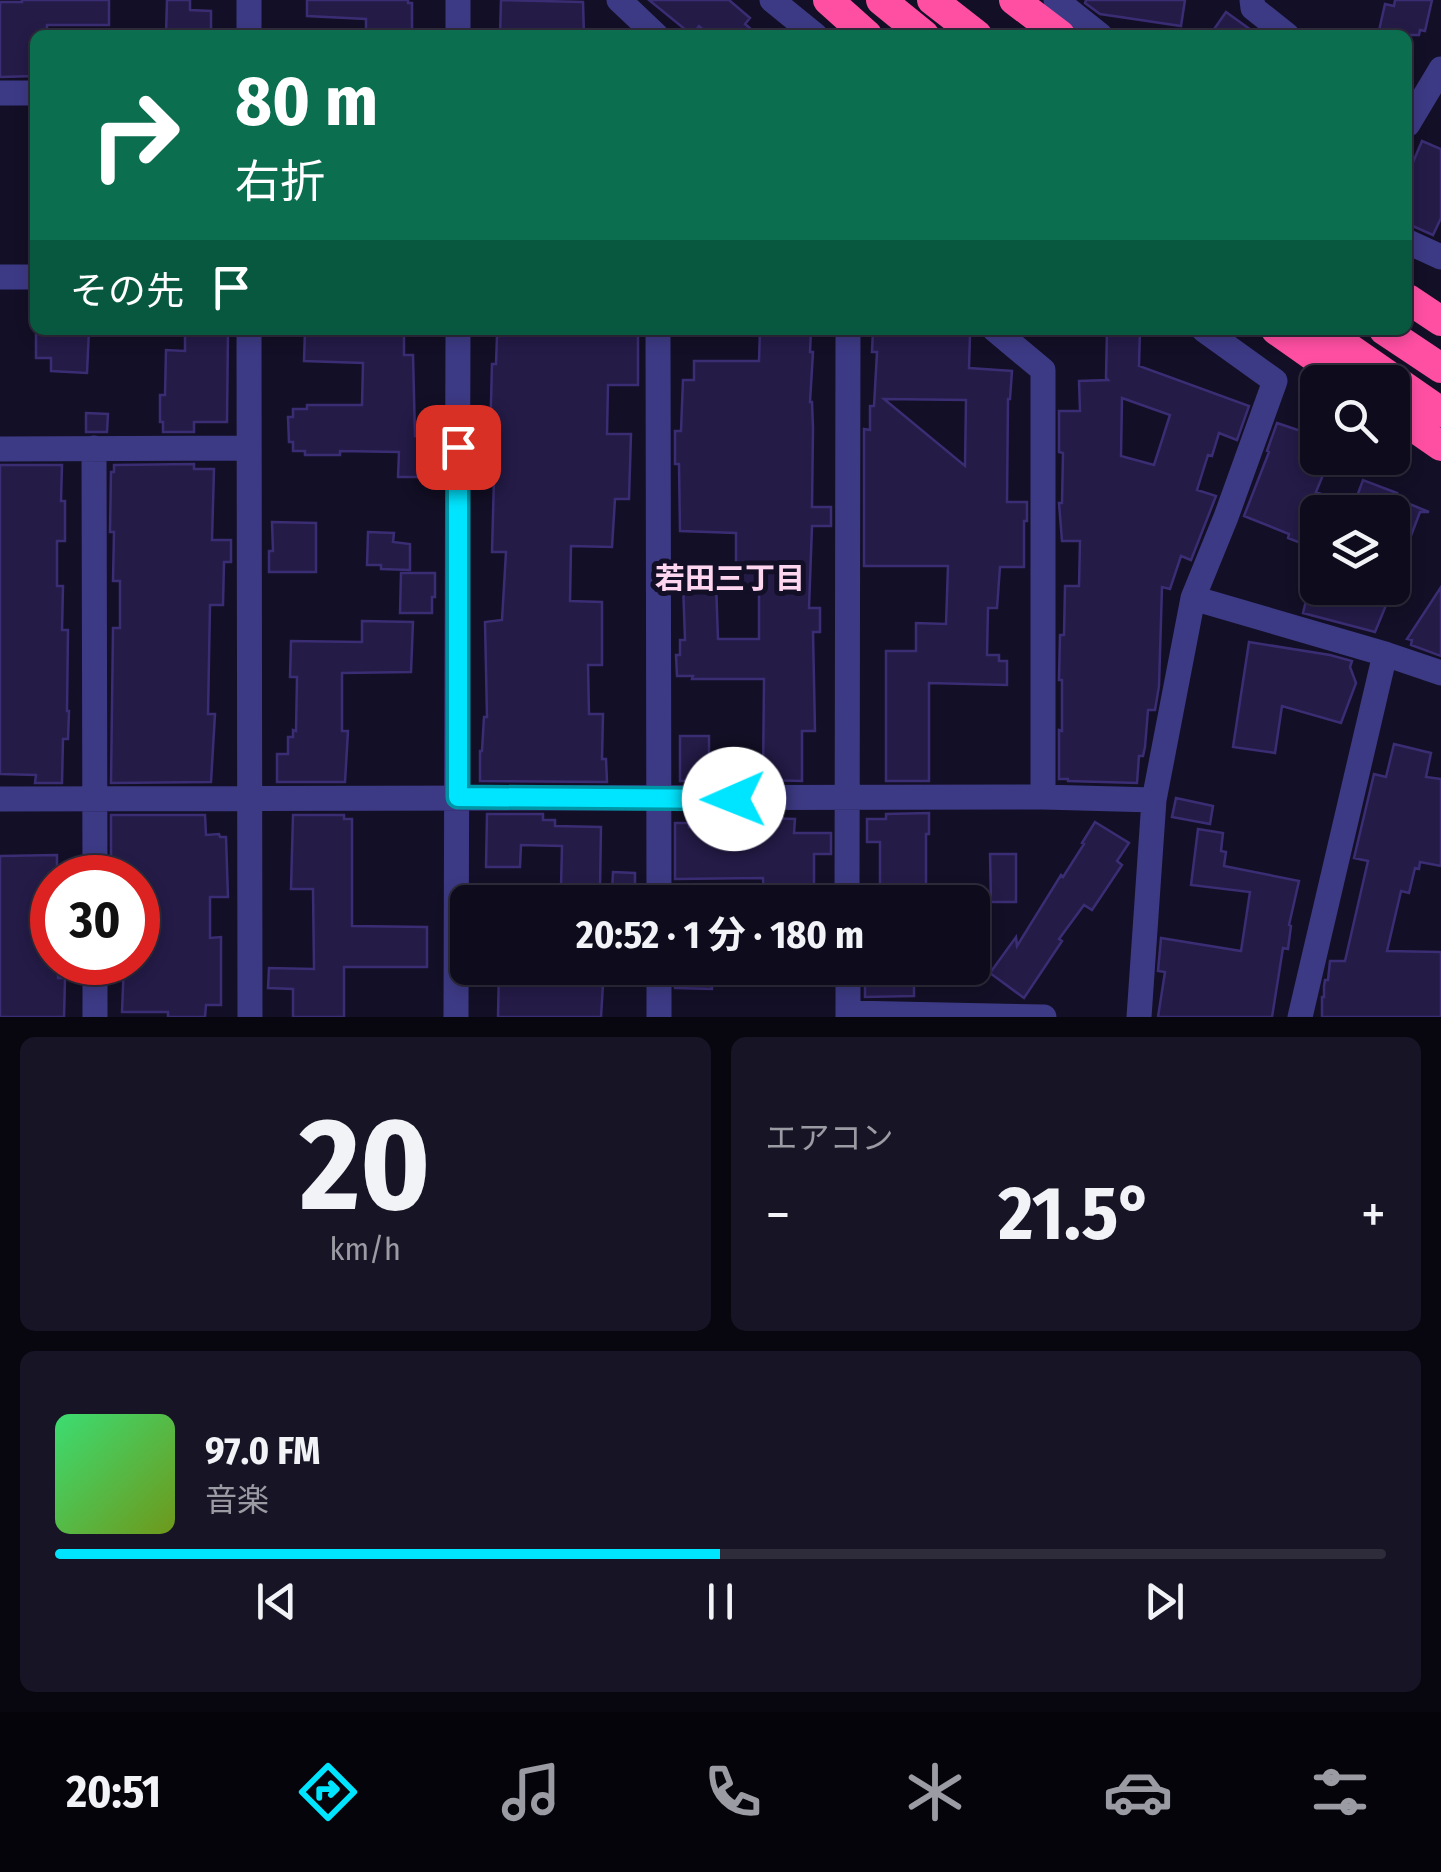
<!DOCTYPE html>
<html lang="ja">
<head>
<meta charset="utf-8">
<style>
  :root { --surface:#0e0b1c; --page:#171425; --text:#f1f3f6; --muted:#9b9ba3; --line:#2e2b3b; --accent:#00e5ff }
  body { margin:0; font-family:"Fira Sans Condensed","Noto Sans JP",sans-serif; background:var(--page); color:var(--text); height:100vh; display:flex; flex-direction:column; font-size:38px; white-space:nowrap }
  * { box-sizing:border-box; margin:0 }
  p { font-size:32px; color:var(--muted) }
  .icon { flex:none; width:55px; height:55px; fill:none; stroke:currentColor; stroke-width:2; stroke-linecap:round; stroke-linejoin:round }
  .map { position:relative; height:1017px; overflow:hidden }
  .details { display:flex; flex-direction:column; gap:20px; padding:20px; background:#08060f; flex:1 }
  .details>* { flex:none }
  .hud { position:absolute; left:30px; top:30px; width:1382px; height:305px; border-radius:15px; box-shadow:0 5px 15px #0003,0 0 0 2px var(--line); background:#0b6e4f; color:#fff; overflow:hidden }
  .fabs { position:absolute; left:1300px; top:365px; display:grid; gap:20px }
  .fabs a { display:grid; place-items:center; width:110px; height:110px; border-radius:15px; background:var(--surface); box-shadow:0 5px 15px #0003,0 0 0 2px var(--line); font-size:50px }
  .speed { position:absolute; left:30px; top:855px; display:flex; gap:20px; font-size:50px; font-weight:700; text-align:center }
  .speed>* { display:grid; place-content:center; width:130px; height:130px; border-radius:50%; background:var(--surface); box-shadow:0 5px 15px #0003,0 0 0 2px var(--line); line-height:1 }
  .speed .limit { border:15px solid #d22; background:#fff; color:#111 }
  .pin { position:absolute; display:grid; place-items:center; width:85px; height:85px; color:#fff; margin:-42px; border-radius:20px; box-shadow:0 5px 15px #0006 }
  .me { position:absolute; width:110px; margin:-55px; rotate:269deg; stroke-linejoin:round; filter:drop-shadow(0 0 8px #0008) }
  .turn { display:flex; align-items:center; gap:35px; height:210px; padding:0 40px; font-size:45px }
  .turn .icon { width:130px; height:130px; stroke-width:2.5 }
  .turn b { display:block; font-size:70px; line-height:85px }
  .then { display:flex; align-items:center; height:95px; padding:0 40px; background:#0003; gap:20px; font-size:38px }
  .big { font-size:75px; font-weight:700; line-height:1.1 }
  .details .tile { flex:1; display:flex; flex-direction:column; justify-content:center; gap:15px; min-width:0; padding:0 35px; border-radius:15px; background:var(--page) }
  .details .dial { align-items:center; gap:0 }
  .dial b { font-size:130px; line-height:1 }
  .song { display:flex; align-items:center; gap:30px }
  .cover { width:120px; height:120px; border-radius:15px; background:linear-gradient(135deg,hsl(140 70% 55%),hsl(80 70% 35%)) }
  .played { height:10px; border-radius:5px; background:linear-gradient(90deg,var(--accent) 50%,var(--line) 50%) }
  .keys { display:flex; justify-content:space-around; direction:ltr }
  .heat { display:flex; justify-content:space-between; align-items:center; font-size:55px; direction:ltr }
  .details .tiles { flex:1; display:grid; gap:20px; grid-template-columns:1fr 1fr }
  .tile:last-child { grid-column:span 2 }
  .trip { position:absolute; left:450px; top:885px; width:540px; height:100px; border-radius:15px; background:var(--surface); box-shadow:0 5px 15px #0003,0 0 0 2px var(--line); font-weight:700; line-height:100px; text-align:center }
  .tab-bar { display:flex; height:160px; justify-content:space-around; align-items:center; background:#06040b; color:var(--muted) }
  .tab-bar .icon { width:70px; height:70px }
  .tab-bar .on { color:var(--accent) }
  .tab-bar b { font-size:45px; color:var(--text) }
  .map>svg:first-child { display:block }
  .building { fill:#241b47; stroke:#3b2d73; stroke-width:2.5; fill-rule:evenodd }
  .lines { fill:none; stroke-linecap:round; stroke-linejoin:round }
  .minor { stroke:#3d3a85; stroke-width:25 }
  .highway { stroke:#ff4fa3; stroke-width:30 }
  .route-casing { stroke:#0095a6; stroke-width:25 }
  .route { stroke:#00e5ff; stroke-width:18 }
  .labels { text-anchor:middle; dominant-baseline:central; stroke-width:10; stroke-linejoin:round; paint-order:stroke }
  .neighbourhood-label { font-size:30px; font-weight:bold; fill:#ffd6f0; stroke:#130f26 }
</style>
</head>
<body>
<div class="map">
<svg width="1441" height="1017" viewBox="0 0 1441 1017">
  <rect width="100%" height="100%" fill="#130f26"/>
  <!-- building -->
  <path class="building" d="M 22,0 L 109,0 L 109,25 L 47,25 L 47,35 L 35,35 L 35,76 L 0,77 L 0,2 L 22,2 Z
    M 167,0 L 190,0 L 190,10 L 211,11 L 211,35 L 166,35 Z
    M 307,0 L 408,0 L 408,3 L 412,3 L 412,35 L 366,35 L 366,19 L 307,16 Z
    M 501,0 L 583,2 L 584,35 L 500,35 Z
    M 649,0 L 729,0 L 750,18 L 745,24 L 758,35 L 709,35 L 699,26 L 692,35 Z
    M 1086,0 L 1185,0 L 1181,26 L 1100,14 L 1085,3 Z
    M 1395,0 L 1432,0 L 1425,31 L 1420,30 L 1419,35 L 1378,35 L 1385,4 L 1394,6 Z
    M 1226,12 L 1258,35 L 1210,35 Z
    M 1422,141 L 1441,149 L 1441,218 L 1433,235 L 1408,224 L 1408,174 Z
    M 36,330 L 89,330 L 87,373 L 51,371 L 51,358 L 36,358 Z
    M 185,330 L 228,330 L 227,422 L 194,422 L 194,432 L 163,432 L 163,422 L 160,422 L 160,395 L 165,395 L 166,350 L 185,351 Z
    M 305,330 L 404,330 L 404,355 L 413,355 L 415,436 L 437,438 L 436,477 L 398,477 L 399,452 L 340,451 L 340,455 L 305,455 L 305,451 L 293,451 L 293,442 L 289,442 L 288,417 L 293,417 L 293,409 L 307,409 L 307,405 L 362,405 L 363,363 L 304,361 Z
    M 500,330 L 638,330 L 638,385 L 608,385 L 607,434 L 631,434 L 629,499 L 615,499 L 612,547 L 571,546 L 570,601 L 602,602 L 602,665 L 588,665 L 589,714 L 603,714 L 602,759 L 606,759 L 607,782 L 480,781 L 480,751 L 482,751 L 484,717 L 487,717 L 485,622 L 502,620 L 506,552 L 492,552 L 494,477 L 489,478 L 492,364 L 496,364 L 497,336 L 500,336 Z
    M 760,330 L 811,330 L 810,352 L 813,352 L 810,402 L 812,402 L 813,428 L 812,507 L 831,507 L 831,526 L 812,526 L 809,608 L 820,608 L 820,632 L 813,632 L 815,731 L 802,731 L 802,781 L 763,780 L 764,679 L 692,679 L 693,676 L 677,676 L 676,655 L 680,655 L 680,640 L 685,640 L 683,584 L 716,583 L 718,639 L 759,639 L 759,586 L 736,586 L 736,533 L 680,531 L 679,464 L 675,464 L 675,431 L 681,431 L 683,380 L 694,380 L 694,361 L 759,361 Z
    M 873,330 L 926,330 L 926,333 L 970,335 L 969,368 L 1012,371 L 1010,399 L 1008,399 L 1007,502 L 1027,502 L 1027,521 L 1024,521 L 1024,567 L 1000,567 L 997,608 L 988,608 L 987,655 L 999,655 L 999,661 L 1007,661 L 1007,685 L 929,683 L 929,781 L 886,781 L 886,651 L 916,651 L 916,623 L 946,624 L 948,566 L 864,566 L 864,429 L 870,430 L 870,406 L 874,406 L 877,352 L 872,352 ZM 884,399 L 966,400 L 965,466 Z
    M 1107,330 L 1140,330 L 1139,366 L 1249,406 L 1237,440 L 1219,433 L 1212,456 L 1208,455 L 1197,490 L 1216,496 L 1191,560 L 1181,556 L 1170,589 L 1162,587 L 1159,686 L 1155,710 L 1148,710 L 1145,747 L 1143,756 L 1139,756 L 1137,783 L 1068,781 L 1068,779 L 1059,779 L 1059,730 L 1062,731 L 1062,680 L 1059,680 L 1060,635 L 1064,635 L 1065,586 L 1079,586 L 1080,541 L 1062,541 L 1059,503 L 1062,503 L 1063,453 L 1059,452 L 1059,411 L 1080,411 L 1079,381 L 1108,380 L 1106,378 ZM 1122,398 L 1170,415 L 1154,465 L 1121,456 Z
    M 86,413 L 108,414 L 107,432 L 86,432 Z
    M 1277,423 L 1307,433 L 1304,442 L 1318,447 L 1318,458 L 1330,458 L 1316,492 L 1353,507 L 1363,480 L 1397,493 L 1395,498 L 1429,512 L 1420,512 L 1409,541 L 1392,535 L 1392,512 L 1318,512 L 1318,550 L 1288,538 L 1289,534 L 1244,516 L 1269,452 L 1267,451 Z
    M 194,464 L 194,469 L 214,469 L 212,540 L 231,540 L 231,562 L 224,562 L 223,605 L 210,605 L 208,714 L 215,714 L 211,782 L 111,783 L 113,628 L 120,628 L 120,581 L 113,581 L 114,532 L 110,532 L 111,472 L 114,472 L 114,465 Z
    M 0,465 L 62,465 L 61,501 L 65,501 L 65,541 L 57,541 L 57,586 L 63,586 L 62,630 L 68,630 L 67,711 L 69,711 L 68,739 L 63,739 L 62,783 L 35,783 L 36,775 L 0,774 Z
    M 272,522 L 316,523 L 316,572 L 269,572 L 269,551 L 273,551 Z
    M 368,532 L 394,533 L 393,542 L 410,544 L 410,570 L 381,569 L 381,565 L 367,565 Z
    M 401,573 L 435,573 L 435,597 L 432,597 L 432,613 L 400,613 Z
    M 1441,587 L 1441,656 L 1411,645 L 1412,640 L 1407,639 Z
    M 1309,588 L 1363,588 L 1389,598 L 1375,632 L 1303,613 Z
    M 362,621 L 413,622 L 411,672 L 342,673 L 342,731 L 348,731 L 345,782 L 277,782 L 277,754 L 288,754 L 288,737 L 293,737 L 293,730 L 296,731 L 297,677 L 290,677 L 291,641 L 362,642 Z
    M 1249,642 L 1330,655 L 1352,661 L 1350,667 L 1356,683 L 1341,723 L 1282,706 L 1275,753 L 1233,747 Z
    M 680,736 L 709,736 L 709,763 L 712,763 L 712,767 L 743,767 L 742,781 L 680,781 Z
    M 1394,744 L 1431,753 L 1426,777 L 1441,779 L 1441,866 L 1420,862 L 1419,869 L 1415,868 L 1409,893 L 1401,891 L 1387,951 L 1441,952 L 1441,1017 L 1322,1017 L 1322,997 L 1324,997 L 1324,986 L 1325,980 L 1328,980 L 1330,961 L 1345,961 L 1368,861 L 1354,858 L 1374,774 L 1386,777 Z
    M 1176,798 L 1213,806 L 1210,824 L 1172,817 Z
    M 929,813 L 929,834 L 926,834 L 926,902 L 880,902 L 880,842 L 867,842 L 867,819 L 886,819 L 886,814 Z
    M 487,814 L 543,814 L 543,820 L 555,820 L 555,826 L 601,827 L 600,888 L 561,887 L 562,846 L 521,845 L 520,867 L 486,867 Z
    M 111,815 L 205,815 L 206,835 L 219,834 L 220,837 L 226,837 L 228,897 L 210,897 L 210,938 L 221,937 L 221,1005 L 206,1005 L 205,1017 L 168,1017 L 168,1012 L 122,1012 L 124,962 L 138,962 L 138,878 L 116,878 L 116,872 L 111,872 Z
    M 293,815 L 344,815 L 344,819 L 352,819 L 352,926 L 427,927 L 427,967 L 344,967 L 344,1017 L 293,1017 L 293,989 L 268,988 L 269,968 L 314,969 L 313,889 L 291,889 Z
    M 762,818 L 795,819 L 794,833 L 831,833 L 831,854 L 814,854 L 814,902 L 764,902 L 763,878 L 675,879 L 675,823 L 689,823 L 689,827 L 762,827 Z
    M 1095,822 L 1129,843 L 1117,861 L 1122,865 L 1092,910 L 1084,905 L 1059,939 L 1062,941 L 1024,998 L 990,973 L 1016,937 L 1017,946 L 1061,875 L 1063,877 L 1084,844 L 1082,843 Z
    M 1198,829 L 1223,833 L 1221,851 L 1226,852 L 1224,866 L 1299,881 L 1289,925 L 1291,926 L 1288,949 L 1283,948 L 1272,1017 L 1158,1017 L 1165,972 L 1158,971 L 1161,938 L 1241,951 L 1250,892 L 1191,885 Z
    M 990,854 L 1016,854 L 1016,902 L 991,902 Z
    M 57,855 L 57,878 L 52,878 L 52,962 L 58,962 L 58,978 L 65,978 L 64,1017 L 0,1017 L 0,856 Z
    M 613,872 L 635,873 L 635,892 L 612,892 Z
    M 499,968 L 604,968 L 601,1017 L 498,1017 Z
    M 675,968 L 712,968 L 712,989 L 675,988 Z
    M 865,968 L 914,968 L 914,996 L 865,997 Z"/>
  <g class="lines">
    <!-- minor -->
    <path class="minor" d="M 249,0 L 249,35
      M 619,0 L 656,35
      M 772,0 L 815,35
      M 1056,0 L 1100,35
      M 1252,0 L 1253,8 L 1287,35
      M 458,35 L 458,0
      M 0,93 L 35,93
      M 1408,124 L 1441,69
      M 1408,242 L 1441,257
      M 0,277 L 35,277
      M 249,330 L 250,1017
      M 658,330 L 659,902
      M 995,330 L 1043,370 L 1043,797
      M 94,448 L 95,878
      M 0,449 L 249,448
      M 1193,598 L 1385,654 L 1441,673
      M 0,799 L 1043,797 L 1154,800
      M 847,902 L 848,330
      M 848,968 L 848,1017
      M 848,1013 L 1044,1017
      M 95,1017 L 95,962
      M 456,1017 L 458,330
      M 659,1017 L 659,968
      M 1139,1017 L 1154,800 L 1193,598 L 1226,517 L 1275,381 L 1204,330
      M 1300,1017 L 1385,654"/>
    <!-- highway -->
    <path class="highway" d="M 828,0 L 867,35
      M 881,0 L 924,35
      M 932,0 L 977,35
      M 1014,0 L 1060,35
      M 1408,299 L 1441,321
      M 1276,330 L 1350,382
      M 1323,330 L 1441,412
      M 1384,330 L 1441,368
      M 1392,412 L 1441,446"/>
  </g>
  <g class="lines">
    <defs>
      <path id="route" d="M 458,447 L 458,797 L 734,799"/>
    </defs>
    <!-- route casing -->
    <use href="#route" class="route-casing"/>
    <!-- route -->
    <use href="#route" class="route"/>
  </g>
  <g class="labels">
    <!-- neighbourhood labels -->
    <g class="neighbourhood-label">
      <text x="730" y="579">若田三丁目</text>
    </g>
  </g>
</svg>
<div class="fabs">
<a><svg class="icon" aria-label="search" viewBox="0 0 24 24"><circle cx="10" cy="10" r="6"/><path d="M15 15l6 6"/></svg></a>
<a><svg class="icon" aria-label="layers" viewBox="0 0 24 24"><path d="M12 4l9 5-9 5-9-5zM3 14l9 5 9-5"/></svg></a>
</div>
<div class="speed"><div class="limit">30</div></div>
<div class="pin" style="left:458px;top:447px;background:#d93025"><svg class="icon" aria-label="arrive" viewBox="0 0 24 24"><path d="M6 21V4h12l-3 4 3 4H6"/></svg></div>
<svg class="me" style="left:734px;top:799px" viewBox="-20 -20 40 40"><circle r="19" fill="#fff"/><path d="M0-13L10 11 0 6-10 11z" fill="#00e5ff"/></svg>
<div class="trip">20:52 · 1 分 · 180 m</div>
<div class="hud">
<div class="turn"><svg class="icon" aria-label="right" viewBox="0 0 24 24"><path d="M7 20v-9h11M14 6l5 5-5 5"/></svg><div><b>80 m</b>右折</div></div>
<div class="then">その先<svg class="icon" aria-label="arrive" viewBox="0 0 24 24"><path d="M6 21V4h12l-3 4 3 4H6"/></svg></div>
</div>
</div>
<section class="details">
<div class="tiles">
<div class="tile dial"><b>20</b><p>km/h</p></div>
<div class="tile"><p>エアコン</p>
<div class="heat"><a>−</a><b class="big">21.5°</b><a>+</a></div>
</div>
<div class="tile">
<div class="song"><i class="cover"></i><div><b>97.0 FM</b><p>音楽</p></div></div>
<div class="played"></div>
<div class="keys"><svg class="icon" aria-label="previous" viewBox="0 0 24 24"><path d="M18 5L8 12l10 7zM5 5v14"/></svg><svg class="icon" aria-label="pause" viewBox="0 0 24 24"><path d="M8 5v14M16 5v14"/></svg><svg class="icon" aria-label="next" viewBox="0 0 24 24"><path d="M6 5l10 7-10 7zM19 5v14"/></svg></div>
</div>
</div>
</section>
<nav class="tab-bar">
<b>20:51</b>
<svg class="icon on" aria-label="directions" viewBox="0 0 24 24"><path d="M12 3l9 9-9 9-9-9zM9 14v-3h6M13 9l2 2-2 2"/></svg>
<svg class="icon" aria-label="music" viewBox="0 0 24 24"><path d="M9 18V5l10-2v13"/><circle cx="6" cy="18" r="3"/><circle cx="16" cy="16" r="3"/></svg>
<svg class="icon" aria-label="phone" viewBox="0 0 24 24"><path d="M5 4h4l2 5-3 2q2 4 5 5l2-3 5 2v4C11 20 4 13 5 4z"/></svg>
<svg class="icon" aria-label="climate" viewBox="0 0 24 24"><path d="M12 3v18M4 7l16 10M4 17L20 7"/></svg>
<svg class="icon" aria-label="car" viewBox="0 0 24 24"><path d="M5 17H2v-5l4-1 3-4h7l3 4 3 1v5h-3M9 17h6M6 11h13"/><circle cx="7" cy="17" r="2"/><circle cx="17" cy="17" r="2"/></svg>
<svg class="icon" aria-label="filters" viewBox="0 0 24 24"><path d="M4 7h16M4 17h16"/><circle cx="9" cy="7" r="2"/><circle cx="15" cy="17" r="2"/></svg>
</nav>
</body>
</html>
